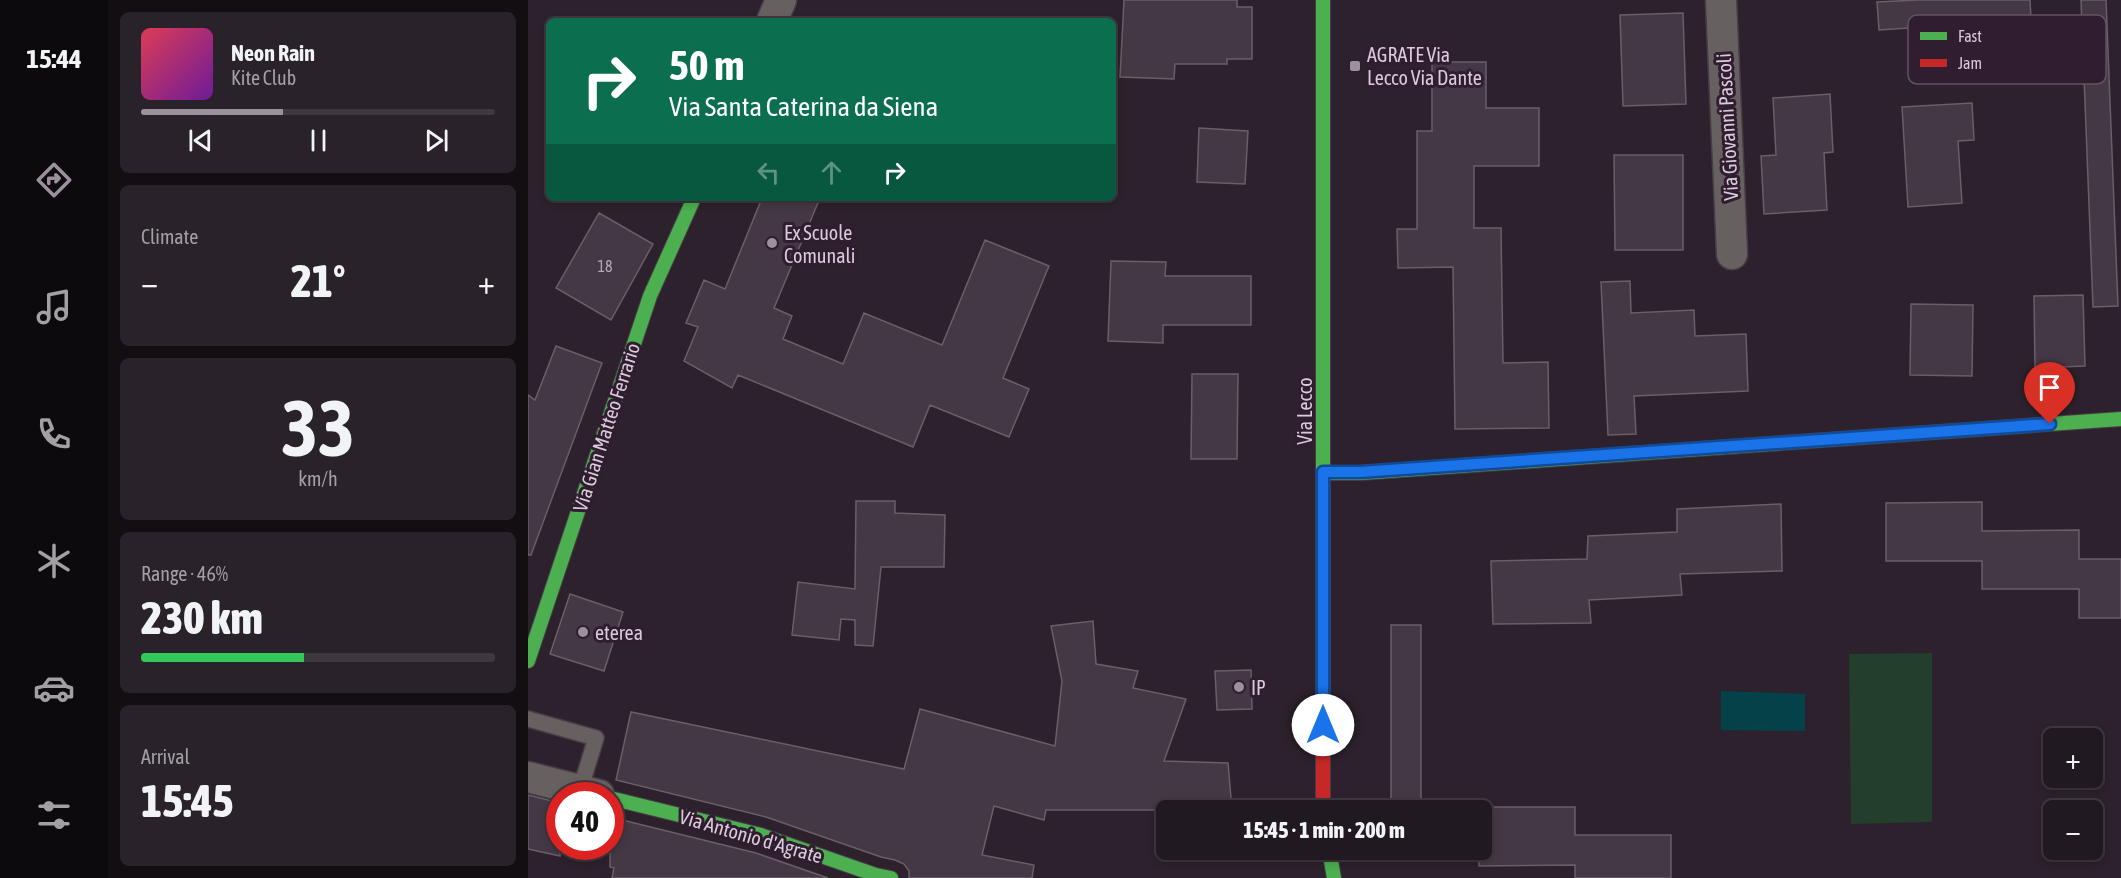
<!DOCTYPE html>
<html lang="en">
<head>
<meta charset="utf-8">
<style>
  :root { --surface:#211921; --page:#29222a; --text:#f1f3f6; --muted:#a2a0a5; --line:#3e383f; --accent:#9c909c }
  body { margin:0; font-family:"Asap Condensed",sans-serif; background:var(--page); color:var(--text); height:100vh; display:flex; flex-direction:column; font-size:22px; white-space:nowrap }
  * { box-sizing:border-box; margin:0 }
  p { font-size:20px; color:var(--muted) }
  .icon { flex:none; width:33px; height:33px; fill:none; stroke:currentColor; stroke-width:2; stroke-linecap:round; stroke-linejoin:round }
  .map { position:relative; flex:1; overflow:hidden }
  .details { display:flex; flex-direction:column; gap:12px; padding:12px; background:#120e12; width:420px }
  .details>* { flex:none }
  .banner { position:absolute; left:18px; top:18px; width:570px; height:183px; border-radius:9px; box-shadow:0 3px 9px #0003,0 0 0 2px var(--line); background:#0b6e4f; color:#fff; overflow:hidden }
  .tools { position:absolute; left:1515px; top:728px; display:grid; gap:12px }
  .tools a { display:grid; place-items:center; width:60px; height:60px; border-radius:9px; background:var(--surface); box-shadow:0 3px 9px #0003,0 0 0 2px var(--line); font-size:30px }
  .speed { position:absolute; left:18px; top:782px; display:flex; gap:12px; font-size:30px; font-weight:700; text-align:center }
  .speed>* { display:grid; place-content:center; width:78px; height:78px; border-radius:50%; background:var(--surface); box-shadow:0 3px 9px #0003,0 0 0 2px var(--line); line-height:1 }
  .speed .limit { border:9px solid #d22; background:#fff; color:#111 }
  .pin { position:absolute; display:grid; place-items:center; width:51px; height:51px; color:#fff; margin:-62px -26px; border-radius:50% 50% 50% 0; rotate:-45deg; box-shadow:0 0 6px #0007 }
  .pin .icon { rotate:45deg }
  .me { position:absolute; width:66px; margin:-33px; rotate:0deg; stroke-linejoin:round; filter:drop-shadow(0 0 4px #0008) }
  .turn { display:flex; align-items:center; gap:21px; height:126px; padding:0 24px; font-size:27px }
  .turn .icon { width:78px; height:78px; stroke-width:2.5 }
  .turn b { display:block; font-size:42px; line-height:51px }
  .lanes { display:flex; align-items:center; height:57px; padding:0 24px; background:#0003; justify-content:center; gap:30px; direction:ltr }
  .lanes .off { opacity:.35 }
  .big { font-size:45px; font-weight:800; line-height:1.1 }
  .details .tile { flex:1; display:flex; flex-direction:column; justify-content:center; gap:9px; min-width:0; padding:0 21px; border-radius:9px; background:var(--page) }
  .details .dial { align-items:center; gap:0 }
  .dial b { font-size:78px; line-height:1 }
  .song { display:flex; align-items:center; gap:18px }
  .cover { width:72px; height:72px; border-radius:9px; background:linear-gradient(135deg,hsl(350 70% 55%),hsl(280 70% 35%)) }
  .played { height:6px; border-radius:3px; background:linear-gradient(90deg,var(--accent) 40%,var(--line) 40%) }
  .keys { display:flex; justify-content:space-around; direction:ltr }
  .heat { display:flex; justify-content:space-between; align-items:center; font-size:33px; direction:ltr }
  .charge { height:9px; border-radius:4px; background:linear-gradient(90deg,#34c759 46%,var(--line) 0) }
  .trip { position:absolute; left:628px; top:800px; width:336px; height:60px; border-radius:9px; background:var(--surface); box-shadow:0 3px 9px #0003,0 0 0 2px var(--line); font-weight:800; line-height:60px; text-align:center }
  main { display:flex; flex:1; min-height:0 }
  .tab-bar { display:flex; flex-direction:column; width:108px; justify-content:space-around; align-items:center; background:#0d0a0d; color:var(--muted) }
  .tab-bar .icon { width:42px; height:42px }
  .tab-bar .selected { color:var(--accent) }
  .tab-bar b { font-size:27px; color:var(--text) }
  .map>svg:first-child { display:block }
  .green { fill:#233e2a }
  .water { fill:#04424a }
  .building { fill:#443845; stroke:#685f69; stroke-width:1.5 }
  .lines { fill:none; stroke-linecap:round; stroke-linejoin:round }
  .lane-casing { stroke:#473d47; stroke-width:18 }
  .street-casing { stroke:#473d47; stroke-width:33 }
  .fast-casing { stroke:#473d47; stroke-width:16 }
  .jam-casing { stroke:#473d47; stroke-width:16 }
  .lane { stroke:#666160; stroke-width:15 }
  .street { stroke:#666160; stroke-width:30 }
  .fast { stroke:#4caf50; stroke-width:14 }
  .jam { stroke:#c62828; stroke-width:14 }
  .route-casing { stroke:#114b97; stroke-width:15 }
  .route { stroke:#1a73e8; stroke-width:10 }
  .poi-dot { fill:#9c909c; stroke:#301d30; stroke-width:2 }
  .labels { text-anchor:middle; dominant-baseline:central; stroke-width:6; stroke-linejoin:round; paint-order:stroke }
  .number-label { font-size:16px; fill:#b4a7b4 }
  .poi-label { font-size:20px; fill:#d9ccd9; stroke:#301d30; text-anchor:start }
  .street-label { font-size:20px; fill:#d9ccd9; stroke:#301d30 }
  .key { fill:#301d30; stroke:#635263; stroke-width:1.5 }
  .key-label { font-size:16px; fill:#d9ccd9 }
</style>
</head>
<body>
<main>
<nav class="tab-bar">
<b>15:44</b>
<svg class="icon selected" aria-label="directions" viewBox="0 0 24 24"><path d="M12 3l9 9-9 9-9-9zM9 14v-3h6M13 9l2 2-2 2"/></svg>
<svg class="icon" aria-label="music" viewBox="0 0 24 24"><path d="M9 18V5l10-2v13"/><circle cx="6" cy="18" r="3"/><circle cx="16" cy="16" r="3"/></svg>
<svg class="icon" aria-label="phone" viewBox="0 0 24 24"><path d="M5 4h4l2 5-3 2q2 4 5 5l2-3 5 2v4C11 20 4 13 5 4z"/></svg>
<svg class="icon" aria-label="climate" viewBox="0 0 24 24"><path d="M12 3v18M4 7l16 10M4 17L20 7"/></svg>
<svg class="icon" aria-label="car" viewBox="0 0 24 24"><path d="M5 17H2v-5l4-1 3-4h7l3 4 3 1v5h-3M9 17h6M6 11h13"/><circle cx="7" cy="17" r="2"/><circle cx="17" cy="17" r="2"/></svg>
<svg class="icon" aria-label="filters" viewBox="0 0 24 24"><path d="M4 7h16M4 17h16"/><circle cx="9" cy="7" r="2"/><circle cx="15" cy="17" r="2"/></svg>
</nav>
<section class="details">
<div class="tile">
<div class="song"><i class="cover"></i><div><b>Neon Rain</b><p>Kite Club</p></div></div>
<div class="played"></div>
<div class="keys"><svg class="icon" aria-label="previous" viewBox="0 0 24 24"><path d="M18 5L8 12l10 7zM5 5v14"/></svg><svg class="icon" aria-label="pause" viewBox="0 0 24 24"><path d="M8 5v14M16 5v14"/></svg><svg class="icon" aria-label="next" viewBox="0 0 24 24"><path d="M6 5l10 7-10 7zM19 5v14"/></svg></div>
</div>
<div class="tile"><p>Climate</p>
<div class="heat"><a>−</a><b class="big">21°</b><a>+</a></div>
</div>
<div class="tile dial"><b>33</b><p>km/h</p></div>
<div class="tile"><p>Range · 46%</p><b class="big">230 km</b><div class="charge"></div></div>
<div class="tile"><p>Arrival</p><b class="big">15:45</b></div>
</section>
<div class="map">
<svg width="1593" height="878" viewBox="0 0 1593 878">
  <rect width="100%" height="100%" fill="#2c212c"/>
  <!-- green -->
  <path class="green" d="M 1404,653 L 1404,822 L 1323,824 L 1321,654 Z"/>
  <!-- water -->
  <path class="water" d="M 1193,691 L 1277,694 L 1277,731 L 1193,730 Z"/>
  <!-- building -->
  <path class="building" d="M 596,0 L 709,0 L 709,7 L 724,7 L 724,59 L 699,59 L 699,64 L 647,64 L 646,79 L 592,77 Z
    M 1389,0 L 1502,0 L 1503,20 L 1351,30 L 1349,2 Z
    M 1553,0 L 1578,0 L 1590,306 L 1565,307 Z
    M 1155,13 L 1158,104 L 1095,106 L 1092,15 Z
    M 904,62 L 958,62 L 958,108 L 1011,108 L 1011,166 L 946,166 L 946,228 L 973,228 L 975,363 L 1020,362 L 1021,428 L 927,429 L 925,267 L 870,268 L 869,229 L 889,229 L 889,131 L 904,131 Z
    M 1302,94 L 1305,152 L 1296,153 L 1299,210 L 1236,214 L 1233,156 L 1248,155 L 1245,98 Z
    M 1444,103 L 1446,140 L 1430,141 L 1434,203 L 1380,207 L 1374,107 Z
    M 671,128 L 720,131 L 717,184 L 669,182 Z
    M 1086,155 L 1155,155 L 1155,250 L 1087,250 Z
    M 234,198 L 292,198 L 246,308 L 264,316 L 255,339 L 315,364 L 336,313 L 414,345 L 457,240 L 521,266 L 475,378 L 501,389 L 481,437 L 402,405 L 385,447 L 210,375 L 204,388 L 156,361 L 170,327 L 158,323 L 176,280 L 197,289 Z
    M 71,213 L 125,244 L 83,320 L 28,288 Z
    M 583,261 L 638,262 L 637,276 L 723,276 L 723,325 L 635,325 L 635,343 L 580,341 Z
    M 1102,281 L 1103,313 L 1166,310 L 1167,336 L 1218,334 L 1220,391 L 1106,396 L 1108,434 L 1080,435 L 1073,282 Z
    M 1555,295 L 1557,366 L 1507,368 L 1506,296 Z
    M 1383,304 L 1445,305 L 1444,376 L 1382,375 Z
    M 28,346 L 74,363 L 3,555 L 0,555 L 0,395 L 7,400 Z
    M 664,374 L 710,374 L 709,459 L 663,459 Z
    M 328,501 L 367,501 L 367,513 L 417,515 L 416,567 L 353,567 L 345,646 L 327,645 L 327,620 L 313,619 L 311,640 L 264,635 L 270,582 L 327,589 Z
    M 1454,502 L 1454,531 L 1551,530 L 1551,559 L 1593,559 L 1593,618 L 1551,618 L 1551,589 L 1454,589 L 1454,561 L 1358,561 L 1358,503 Z
    M 1253,504 L 1254,571 L 1152,574 L 1154,595 L 1061,600 L 1063,623 L 965,624 L 963,561 L 1059,559 L 1060,536 L 1149,532 L 1149,509 Z
    M 42,594 L 95,612 L 76,671 L 22,654 Z
    M 565,621 L 568,664 L 610,671 L 605,688 L 658,699 L 636,761 L 700,763 L 704,810 L 518,810 L 516,820 L 466,806 L 454,855 L 506,865 L 504,878 L 381,878 L 381,871 L 376,864 L 367,860 L 353,857 L 238,817 L 88,780 L 103,712 L 376,769 L 392,709 L 527,746 L 534,681 L 523,626 Z
    M 863,625 L 893,625 L 893,810 L 863,810 Z
    M 723,670 L 724,709 L 689,710 L 687,671 Z
    M 0,795 L 32,803 L 32,856 L 0,849 Z
    M 951,807 L 1047,807 L 1047,835 L 1143,835 L 1143,878 L 1047,878 L 1047,865 L 951,866 L 951,849 L 954,849 L 954,810 L 951,810 Z
    M 82,817 L 228,853 L 300,878 L 84,878 L 86,868 L 82,867 Z"/>
  <g class="lines">
    <defs>
      <path id="lane" d="M 0,719 L 68,738 L 52,790"/>
      <path id="street" d="M 1193,0 L 1204,254
        M 244,21 L 253,0
        M 0,777 L 71,795"/>
      <path id="fast" d="M 795,0 L 795,524
        M 795,473 L 832,473 L 1593,419
        M 0,661 L 122,296 L 166,198
        M 82,798 L 233,835 L 348,875 L 363,878
        M 801,849 L 806,878"/>
      <path id="jam" d="M 795,524 L 795,810"/>
    </defs>
    <!-- lane casing -->
    <use href="#lane" class="lane-casing"/>
    <!-- street casing -->
    <use href="#street" class="street-casing"/>
    <!-- fast casing -->
    <use href="#fast" class="fast-casing"/>
    <!-- jam casing -->
    <use href="#jam" class="jam-casing"/>
    <!-- lane -->
    <use href="#lane" class="lane"/>
    <!-- street -->
    <use href="#street" class="street"/>
    <!-- fast -->
    <use href="#fast" class="fast"/>
    <!-- jam -->
    <use href="#jam" class="jam"/>
  </g>
  <g class="lines">
    <defs>
      <path id="route" d="M 795,725 L 795,472 L 832,472 L 1522,424"/>
    </defs>
    <!-- route casing -->
    <use href="#route" class="route-casing"/>
    <!-- route -->
    <use href="#route" class="route"/>
  </g>
  <!-- markers -->
  <g class="poi-dot">
    <rect x="821" y="60" width="12" height="12" rx="3"/>
    <circle cx="244" cy="243" r="6"/>
    <circle cx="55" cy="632" r="6"/>
    <circle cx="711" cy="687" r="6"/>
  </g>
  <g class="labels">
    <!-- number labels -->
    <g class="number-label">
      <text x="77" y="266">18</text>
    </g>
    <!-- poi labels -->
    <g class="poi-label">
      <text x="839" y="54">AGRATE Via<tspan x="839" dy="23">Lecco Via Dante</tspan></text>
      <text x="256" y="232">Ex Scuole<tspan x="256" dy="23">Comunali</tspan></text>
      <text x="67" y="632">eterea</text>
      <text x="723" y="687">IP</text>
    </g>
    <!-- street labels -->
    <g class="street-label">
      <text transform="translate(1199 127) rotate(-93)">Via Giovanni Pascoli</text>
      <text transform="translate(776 411) rotate(-90)">Via Lecco</text>
      <text transform="translate(78 427) rotate(-72)">Via Gian Matteo Ferrario</text>
      <text transform="translate(223 836) rotate(16)">Via Antonio d'Agrate</text>
    </g>
  </g>
  <!-- legend -->
  <rect x="1380" y="15" width="198" height="69" rx="9" class="key"/>
  <rect x="1392" y="32" width="27" height="8" fill="#4caf50"/>
  <rect x="1392" y="59" width="27" height="8" fill="#c62828"/>
  <g class="key-label">
    <text x="1430" y="42">Fast</text>
    <text x="1430" y="69">Jam</text>
  </g>
</svg>
<div class="tools">
<a>+</a>
<a>−</a>
</div>
<div class="speed"><div class="limit">40</div></div>
<div class="pin" style="left:1522px;top:424px;background:#d93025"><svg class="icon" aria-label="arrive" viewBox="0 0 24 24"><path d="M6 21V4h12l-3 4 3 4H6"/></svg></div>
<svg class="me" style="left:795px;top:725px" viewBox="-20 -20 40 40"><circle r="19" fill="#fff"/><path d="M0-13L10 11 0 6-10 11z" fill="#1a73e8"/></svg>
<div class="trip">15:45 · 1 min · 200 m</div>
<div class="banner">
<div class="turn"><svg class="icon" aria-label="right" viewBox="0 0 24 24"><path d="M7 20v-9h11M14 6l5 5-5 5"/></svg><div><b>50 m</b>Via Santa Caterina da Siena</div></div>
<div class="lanes"><svg class="icon off" aria-label="left" viewBox="0 0 24 24"><path d="M17 20v-9H6M10 6l-5 5 5 5"/></svg><svg class="icon off" aria-label="ahead" viewBox="0 0 24 24"><path d="M12 20V5M6 11l6-6 6 6"/></svg><svg class="icon" aria-label="right" viewBox="0 0 24 24"><path d="M7 20v-9h11M14 6l5 5-5 5"/></svg></div>
</div>
</div>
</main>
</body>
</html>
